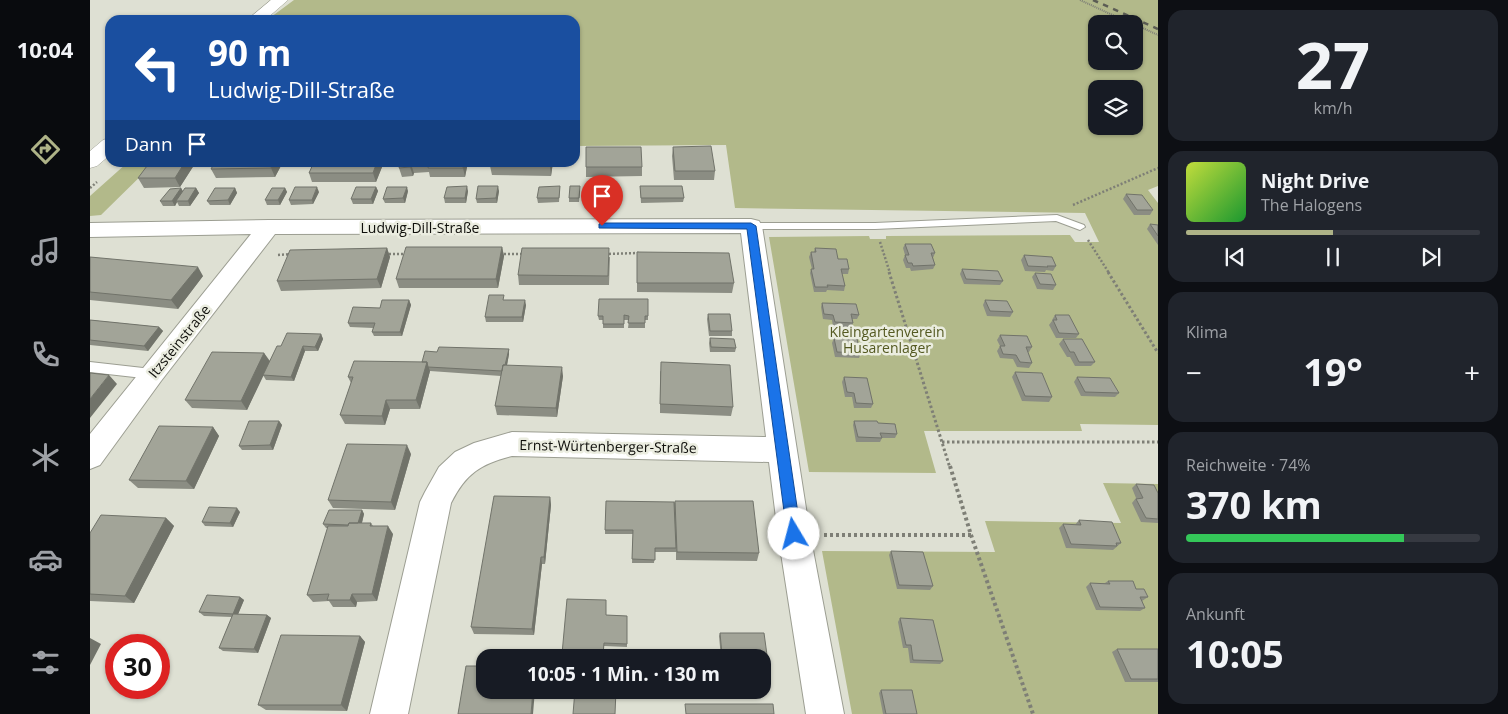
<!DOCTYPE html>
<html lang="de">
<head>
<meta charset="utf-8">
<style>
  :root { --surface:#171b24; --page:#20242c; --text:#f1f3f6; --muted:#9ea1a6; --line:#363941; --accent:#aeb387 }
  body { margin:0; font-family:"Open Sans",sans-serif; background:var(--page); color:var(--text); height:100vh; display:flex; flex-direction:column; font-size:19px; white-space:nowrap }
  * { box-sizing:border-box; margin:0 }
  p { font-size:16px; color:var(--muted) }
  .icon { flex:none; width:28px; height:28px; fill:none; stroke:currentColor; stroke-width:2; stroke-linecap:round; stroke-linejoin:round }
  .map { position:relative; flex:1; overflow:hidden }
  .panel { display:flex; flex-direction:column; gap:10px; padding:10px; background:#0d0f14; width:350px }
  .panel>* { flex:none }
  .top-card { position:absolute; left:15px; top:15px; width:475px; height:152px; border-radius:15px; box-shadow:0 1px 4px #0004; background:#1a4fa0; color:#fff; overflow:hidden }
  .controls { position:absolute; left:998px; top:15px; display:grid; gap:10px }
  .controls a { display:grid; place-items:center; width:55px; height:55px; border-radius:10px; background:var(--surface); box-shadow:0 1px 4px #0004; font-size:25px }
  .speed { position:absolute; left:15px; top:634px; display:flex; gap:10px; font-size:25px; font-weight:700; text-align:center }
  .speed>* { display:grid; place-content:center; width:65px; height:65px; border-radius:50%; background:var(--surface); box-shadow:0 1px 4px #0004; line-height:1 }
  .speed .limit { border:8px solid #d22; background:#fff; color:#111 }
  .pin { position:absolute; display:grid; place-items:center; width:42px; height:42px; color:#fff; margin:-51px -21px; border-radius:50% 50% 50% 0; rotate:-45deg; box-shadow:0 0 5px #0007 }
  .pin .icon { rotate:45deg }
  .me { position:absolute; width:55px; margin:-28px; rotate:352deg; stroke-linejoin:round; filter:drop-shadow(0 0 4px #0008) }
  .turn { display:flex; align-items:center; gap:18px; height:105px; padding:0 20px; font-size:22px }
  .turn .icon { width:65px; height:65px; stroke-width:2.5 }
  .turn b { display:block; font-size:35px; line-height:42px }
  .then { display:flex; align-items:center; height:48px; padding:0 20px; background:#0003; gap:10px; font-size:19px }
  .big { font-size:38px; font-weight:700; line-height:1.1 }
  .panel .widget { flex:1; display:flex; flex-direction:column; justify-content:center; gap:8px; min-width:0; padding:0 18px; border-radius:15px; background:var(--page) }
  .panel .dial { align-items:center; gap:0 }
  .dial b { font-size:65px; line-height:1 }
  .song { display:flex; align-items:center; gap:15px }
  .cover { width:60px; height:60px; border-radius:8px; background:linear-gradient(135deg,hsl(70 70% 55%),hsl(130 70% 35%)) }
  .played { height:5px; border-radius:2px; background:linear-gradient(90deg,var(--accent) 50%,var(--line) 50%) }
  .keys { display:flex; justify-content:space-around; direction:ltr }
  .heat { display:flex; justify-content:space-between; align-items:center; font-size:28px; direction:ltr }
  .charge { height:8px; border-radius:4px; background:linear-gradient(90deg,#34c759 74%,var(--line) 0) }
  .trip { position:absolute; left:386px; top:649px; width:295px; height:50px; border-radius:15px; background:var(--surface); box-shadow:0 1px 4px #0004; font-weight:700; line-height:50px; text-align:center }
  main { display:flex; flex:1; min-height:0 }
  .dock { display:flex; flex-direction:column; width:90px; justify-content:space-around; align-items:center; background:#090b0e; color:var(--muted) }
  .dock .icon { width:35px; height:35px }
  .dock .active { color:var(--accent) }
  .dock b { font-size:22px; color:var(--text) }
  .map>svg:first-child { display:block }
  .green { fill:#b2b98a; fill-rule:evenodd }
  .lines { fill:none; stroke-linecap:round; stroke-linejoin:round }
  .service-casing { stroke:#9c9e92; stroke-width:2 }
  .minor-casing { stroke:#9c9e92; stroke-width:2 }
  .secondary-casing { stroke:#9c9e92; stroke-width:1 }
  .path-far3 { stroke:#7e7f76; stroke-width:2; stroke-dasharray:1 1; stroke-linecap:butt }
  .path-far2 { stroke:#7e7f76; stroke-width:2.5; stroke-dasharray:2 2; stroke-linecap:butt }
  .path-far1 { stroke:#7e7f76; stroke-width:3; stroke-dasharray:2.5 2.5; stroke-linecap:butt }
  .path { stroke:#7e7f76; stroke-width:4; stroke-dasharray:3 3; stroke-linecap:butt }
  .service { fill:#fff; fill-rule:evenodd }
  .minor { fill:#fff; fill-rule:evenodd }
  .secondary { fill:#fff; fill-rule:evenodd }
  .rail { stroke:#5b5c54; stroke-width:2.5; stroke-dasharray:5.5 5.5; stroke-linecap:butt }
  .wall { fill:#8b8d83 }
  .shaded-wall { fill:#71736a }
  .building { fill:#a2a498; stroke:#71736a }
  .route { fill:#1a73e8; stroke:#114b97 }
  .labels { text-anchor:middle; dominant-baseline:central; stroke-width:5; stroke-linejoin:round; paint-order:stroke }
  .street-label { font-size:14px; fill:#0f0f0b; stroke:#ebede0 }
  .park-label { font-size:14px; fill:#545921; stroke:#ebede0 }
</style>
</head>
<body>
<main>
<nav class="dock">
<b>10:04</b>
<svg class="icon active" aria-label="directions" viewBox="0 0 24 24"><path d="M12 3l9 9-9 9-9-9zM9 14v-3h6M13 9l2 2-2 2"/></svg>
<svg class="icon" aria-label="music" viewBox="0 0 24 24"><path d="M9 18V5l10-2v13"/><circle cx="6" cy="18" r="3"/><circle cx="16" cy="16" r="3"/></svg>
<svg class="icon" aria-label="phone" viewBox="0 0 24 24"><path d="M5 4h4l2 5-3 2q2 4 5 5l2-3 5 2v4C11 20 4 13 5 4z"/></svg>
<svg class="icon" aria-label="climate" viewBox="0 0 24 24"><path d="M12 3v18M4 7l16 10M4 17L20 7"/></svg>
<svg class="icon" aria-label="car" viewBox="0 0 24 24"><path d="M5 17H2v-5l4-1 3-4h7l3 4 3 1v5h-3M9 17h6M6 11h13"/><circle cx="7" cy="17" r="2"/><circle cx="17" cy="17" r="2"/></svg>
<svg class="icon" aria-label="filters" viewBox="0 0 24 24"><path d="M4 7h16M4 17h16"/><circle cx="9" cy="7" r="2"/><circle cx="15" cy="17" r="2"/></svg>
</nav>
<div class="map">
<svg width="1068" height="714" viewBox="0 0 1068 714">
  <rect width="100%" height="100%" fill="#dee0d3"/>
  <!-- green -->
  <path class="green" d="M 204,0 L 1068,0 L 1068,186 L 1058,190 L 1068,203 L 1068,425 L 990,424 L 992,431 L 834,431 L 846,473 L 719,472 L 679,237 L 779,236 L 780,239 L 796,239 L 796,236 L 980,235 L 985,242 L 1009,242 L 995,213 L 645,208 L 636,145 L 485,146 L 485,20 L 177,20 ZM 1006,24 L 1044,24 L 1044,61 L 1006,61 ZM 1006,89 L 1044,89 L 1044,126 L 1006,126 Z
    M 37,163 L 64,163 L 11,215 L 0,216 L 0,196 Z
    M 1013,483 L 1068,484 L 1068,714 L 762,714 L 732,551 L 905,552 L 895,521 L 1031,523 Z"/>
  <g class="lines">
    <defs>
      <path id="service" d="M 967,215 L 994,225 L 995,227 L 990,230 L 966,221 L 785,229 L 661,229 L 656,226 L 661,223 L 785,223 Z
        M 0,362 L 62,369 L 67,371 L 68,374 L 67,377 L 62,379 L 0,372 Z"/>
      <path id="minor" d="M 661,219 L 669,221 L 672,226 L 720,534 L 754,714 L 716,714 L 688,534 L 679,462 L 422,456 C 391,464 376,473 361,503 L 318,714 L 280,714 L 330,502 L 335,492 L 349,467 L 365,452 L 384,443 L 422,432 L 676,437 L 651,233 L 185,234 L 71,381 L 10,465 L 0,469 L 0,434 L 161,234 L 0,237 L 0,223 L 179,220 Z"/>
      <path id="secondary" d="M 181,0 L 198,0 L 175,20 L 157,20 Z
        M 20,138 L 20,155 L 7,166 L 0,168 L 0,151 L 13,140 Z"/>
    </defs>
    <!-- service casing -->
    <use href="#service" class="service-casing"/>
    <!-- minor casing -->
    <use href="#minor" class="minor-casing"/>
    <!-- secondary casing -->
    <use href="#secondary" class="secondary-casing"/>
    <!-- path-far3 -->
    <path class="path-far3" d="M 990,0 L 1042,24
      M 1044,24 L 1068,35"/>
    <!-- path-far2 -->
    <path class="path-far2" d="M 0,188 L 7,182
      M 983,205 L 1068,168
      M 998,240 L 1019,273
      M 790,242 L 800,273
      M 295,254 L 317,254
      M 410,254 L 434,254
      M 515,254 L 549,253
      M 188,255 L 202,254"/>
    <!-- path-far1 -->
    <path class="path-far1" d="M 799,272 L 860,468
      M 1018,272 L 1068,353
      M 852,442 L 1068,442"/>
    <!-- path -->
    <path class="path" d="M 860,466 L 881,535 L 943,714
      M 734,535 L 881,535"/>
    <!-- service -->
    <use href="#service" class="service"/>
    <!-- minor -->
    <use href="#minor" class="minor"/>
    <!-- secondary -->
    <use href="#secondary" class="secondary"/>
    <!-- rail -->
    <path class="rail" d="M 1003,0 L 1068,29"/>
  </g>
  <!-- wall -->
  <path class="wall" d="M 583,147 L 625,171 L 624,180 L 584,180 L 582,156 Z
    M 60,162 L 106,162 L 90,187 L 54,188 L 48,178 Z
    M 193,162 L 185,177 L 126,178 L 121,169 Z
    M 224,162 L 294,162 L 286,182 L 222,182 L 219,173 Z
    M 311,162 L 378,162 L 375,177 L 340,177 L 339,172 L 324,173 L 323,176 L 312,177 L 309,168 Z
    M 463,162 L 461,176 L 402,175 L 400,166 Z
    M 496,167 L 552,167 L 552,176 L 496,177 Z
    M 470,186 L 469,202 L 448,203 L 447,198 Z
    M 550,186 L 594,198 L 593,202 L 551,203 Z
    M 286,187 L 288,191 L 283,204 L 263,204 L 261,199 Z
    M 91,188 L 93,192 L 106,188 L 109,193 L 100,206 L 89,206 L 87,202 L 85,206 L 73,206 L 70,201 Z
    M 145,188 L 147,193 L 140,205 L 120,205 L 117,201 Z
    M 195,188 L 197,192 L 190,205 L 177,205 L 175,200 Z
    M 318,191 L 315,203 L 295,203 L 293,199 Z
    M 378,191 L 376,203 L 355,203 L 354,198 Z
    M 409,191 L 407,203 L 387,203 L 386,199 Z
    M 490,191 L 489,202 L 479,202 L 479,198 Z
    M 229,192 L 223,204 L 201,205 L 199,200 Z
    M 1036,194 L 1063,210 L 1060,215 L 1044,215 L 1033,199 Z
    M 1060,224 L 1068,225 L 1068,245 L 1057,229 Z
    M 815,244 L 845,253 L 843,258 L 845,265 L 843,269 L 821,271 L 820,268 L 816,268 L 813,260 L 815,255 L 813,248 Z
    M 412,247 L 414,256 L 408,288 L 309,288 L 306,279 Z
    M 297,248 L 300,257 L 291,288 L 191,291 L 187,281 Z
    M 725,248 L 748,259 L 759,269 L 758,274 L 752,274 L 755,286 L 754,291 L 737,290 L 736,292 L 724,292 L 720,273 L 721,269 L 722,269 L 719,257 L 721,252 L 724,252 Z
    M 547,252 L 644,283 L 642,293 L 547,292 Z
    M 934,255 L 966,266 L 963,271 L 956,270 L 955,272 L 935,271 L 931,260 Z
    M 0,257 L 113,276 L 88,309 L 0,300 Z
    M 520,257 L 519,285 L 429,285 L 428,275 Z
    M 872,269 L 913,281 L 910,285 L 874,284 L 870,274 Z
    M 945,273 L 966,285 L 963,290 L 947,289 L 942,277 Z
    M 558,299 L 558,320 L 555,320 L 555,328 L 538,328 L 539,320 L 534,320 L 534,328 L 513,328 L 513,320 L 509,320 L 508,316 Z
    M 319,300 L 321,305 L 312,336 L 284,336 L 282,332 L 283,328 L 260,327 L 258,323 L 290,308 Z
    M 414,300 L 436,305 L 433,322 L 396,322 L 395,317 Z
    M 895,300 L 923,312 L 920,317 L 897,316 L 893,305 Z
    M 732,303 L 769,315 L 767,319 L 762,319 L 763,323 L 761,327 L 743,327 L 742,320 L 733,319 L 731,307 Z
    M 618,314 L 642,331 L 642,336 L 619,336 L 617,319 Z
    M 965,315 L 989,334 L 986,338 L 966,338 L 959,325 L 962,321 L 962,320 Z
    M 0,320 L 69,327 L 73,331 L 58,351 L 0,345 Z
    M 231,334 L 233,339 L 228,351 L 215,351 L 204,381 L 176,380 L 173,375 L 157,410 L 102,408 L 95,400 L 174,353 L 180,361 L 191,346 Z
    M 910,335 L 942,347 L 939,352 L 938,352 L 942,363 L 939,368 L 927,367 L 923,359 L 910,358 L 907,351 L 910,346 L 907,340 Z
    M 620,338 L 646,348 L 645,352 L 620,352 L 619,343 Z
    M 744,338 L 771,353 L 769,358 L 745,357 L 742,343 Z
    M 973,339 L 1005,362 L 1001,366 L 985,366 L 980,357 L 977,357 L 969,344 Z
    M 419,349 L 419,354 L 417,365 L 473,376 L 467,417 L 407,415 L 405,406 L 411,376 L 340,371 L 330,409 L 300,409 L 295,425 L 255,424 L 250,415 L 261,383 L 258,377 L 332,362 L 347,352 Z
    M 570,371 L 643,407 L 641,416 L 570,413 Z
    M 925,372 L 962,397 L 959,402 L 932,401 L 922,377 Z
    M 754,377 L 783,404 L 781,408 L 764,408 L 762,397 L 755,397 L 752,382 Z
    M 987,377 L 1029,393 L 1025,397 L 991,396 L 984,382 Z
    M 189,421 L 192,425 L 183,450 L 152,450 L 149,446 Z
    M 764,421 L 788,423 L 807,434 L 805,438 L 792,438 L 790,442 L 766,442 L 763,425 Z
    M 123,427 L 129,436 L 104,489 L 48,488 L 39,480 Z
    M 321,454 L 305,510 L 243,508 L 238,500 Z
    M 1046,484 L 1068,493 L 1068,523 L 1051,522 L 1042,503 L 1046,498 L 1042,488 Z
    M 460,497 L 461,505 L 455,564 L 452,564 L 444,635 L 384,634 L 381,627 Z
    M 584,502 L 669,553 L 667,561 L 586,560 L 586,551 L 586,552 L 565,552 L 564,563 L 542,563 L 543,534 L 515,534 L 515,530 Z
    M 272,510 L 274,514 L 272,523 L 281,523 L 283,526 L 303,534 L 287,601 L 267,602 L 266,607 L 243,607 L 239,601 L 223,602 L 217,595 L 238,528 L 236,528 L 233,524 Z
    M 150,512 L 143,527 L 115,526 L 112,522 Z
    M 76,518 L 84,526 L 44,603 L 0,601 L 0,533 Z
    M 989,520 L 1031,543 L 1023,550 L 976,548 L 969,528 L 973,524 L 985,525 Z
    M 801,551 L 843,586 L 840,590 L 807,589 L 799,555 Z
    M 1018,581 L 1046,589 L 1058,597 L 1052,601 L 1055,608 L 1050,611 L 1006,610 L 996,587 L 1000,583 L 1015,583 Z
    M 150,597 L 154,600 L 148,614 L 177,615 L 181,618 L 168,653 L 133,651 L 129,648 L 142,617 L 114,616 L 109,612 Z
    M 516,615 L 537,616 L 537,647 L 514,646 L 513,655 L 528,658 L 473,657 L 472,654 Z
    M 810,618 L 853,661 L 850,664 L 820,663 L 818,648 L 813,648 L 808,622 Z
    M 630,633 L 677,655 L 676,658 L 631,658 L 629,636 Z
    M 270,636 L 275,642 L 257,711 L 176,710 L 168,705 Z
    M 1027,649 L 1068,649 L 1068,682 L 1035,682 L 1022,652 Z
    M 582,690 L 624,690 L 623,691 L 582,691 Z
    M 791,690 L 827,714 L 793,714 L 789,693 Z"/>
  <!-- shaded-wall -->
  <path class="shaded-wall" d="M 95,162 L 106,162 L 90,187 L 85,178 Z
    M 184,162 L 193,162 L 185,177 L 181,168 Z
    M 287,162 L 294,162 L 286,182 L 283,173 Z
    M 374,162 L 378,162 L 375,177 L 373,168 Z
    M 461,162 L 463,162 L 461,176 L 460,166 Z
    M 321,164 L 324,173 L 323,176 L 320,167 Z
    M 377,186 L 378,191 L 376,203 L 375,198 Z
    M 408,186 L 409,191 L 407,203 L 406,198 Z
    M 227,187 L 229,192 L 223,204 L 222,200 Z
    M 286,187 L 288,191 L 283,204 L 281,199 Z
    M 317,187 L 318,191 L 315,203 L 313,198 Z
    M 91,188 L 94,193 L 86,201 L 87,202 L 85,206 L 82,201 Z
    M 106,188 L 109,193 L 100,206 L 98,201 Z
    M 145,188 L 147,193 L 140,205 L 138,200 Z
    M 195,188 L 197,192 L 190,205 L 188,200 Z
    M 412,247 L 414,256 L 408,288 L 406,279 Z
    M 297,248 L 300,257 L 291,288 L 287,279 Z
    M 108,267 L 113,276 L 88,309 L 81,300 Z
    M 319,300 L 321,305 L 312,336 L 310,332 Z
    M 435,300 L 436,305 L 433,322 L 432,317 Z
    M 69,327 L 73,331 L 58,351 L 54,346 Z
    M 231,334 L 233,339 L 228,351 L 225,347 Z
    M 213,346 L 215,351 L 204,381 L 201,377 Z
    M 419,349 L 419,354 L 415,376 L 414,371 Z
    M 174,353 L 180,362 L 157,410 L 151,401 Z
    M 337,362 L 340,371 L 330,409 L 326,400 Z
    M 472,367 L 473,376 L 467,417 L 466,408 Z
    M 19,375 L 27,384 L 0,418 L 0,399 Z
    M 296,400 L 300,409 L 295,425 L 292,416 Z
    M 189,421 L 192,425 L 183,450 L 180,445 Z
    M 123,427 L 129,436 L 104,489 L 96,481 Z
    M 317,445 L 321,454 L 305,510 L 301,502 Z
    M 460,497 L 461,505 L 455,564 L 454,557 Z
    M 147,508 L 150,512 L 143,527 L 140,523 Z
    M 272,510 L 274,514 L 270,530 L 267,526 Z
    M 76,518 L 84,526 L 44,603 L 35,596 Z
    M 298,526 L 303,534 L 287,601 L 282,594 Z
    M 451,557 L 452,564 L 444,635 L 442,629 Z
    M 262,594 L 267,602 L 266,607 L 260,600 Z
    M 150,597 L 154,600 L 147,617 L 143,614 Z
    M 177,615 L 181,618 L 168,653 L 164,649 Z
    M 270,636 L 275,642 L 257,711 L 251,705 Z
    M 0,638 L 11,644 L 0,665 Z
    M 443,690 L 445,690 L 443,714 L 441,714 Z"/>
  <!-- building -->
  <path class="building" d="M 621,146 L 625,171 L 585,171 L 583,147 Z
    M 496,147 L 551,147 L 552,167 L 496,167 Z
    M 60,162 L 95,162 L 85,178 L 48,178 Z
    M 125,162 L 184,162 L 181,168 L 121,169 Z
    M 224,162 L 287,162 L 283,173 L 219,173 Z
    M 311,162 L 374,162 L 373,168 L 338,168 L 339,163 L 321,164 L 320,167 L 309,168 Z
    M 401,162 L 461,162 L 460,166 L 400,166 Z
    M 377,186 L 375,198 L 354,198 L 357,187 Z
    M 388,186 L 408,186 L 406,198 L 386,199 Z
    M 470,186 L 469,198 L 447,198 L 449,187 Z
    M 480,186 L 490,186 L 489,198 L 479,198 Z
    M 550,186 L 592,186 L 594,198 L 551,198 Z
    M 205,187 L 227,187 L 222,200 L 199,200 Z
    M 266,187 L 286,187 L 281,199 L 261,199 Z
    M 297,187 L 317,187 L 313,198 L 293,199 Z
    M 91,188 L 82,201 L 70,201 L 80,189 Z
    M 95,188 L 106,188 L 98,201 L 86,201 Z
    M 125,188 L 145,188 L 138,200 L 117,201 Z
    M 182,188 L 195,188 L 188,200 L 175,200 Z
    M 1036,194 L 1052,195 L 1063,210 L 1047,210 Z
    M 1060,224 L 1068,225 L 1068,236 Z
    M 815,244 L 841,244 L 845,253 L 841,253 L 845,265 L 823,266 L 822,263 L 818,263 L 815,255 L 819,255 Z
    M 316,247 L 412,247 L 406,279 L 306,279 Z
    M 297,248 L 287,279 L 187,281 L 200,250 Z
    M 432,248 L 519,248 L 518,276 L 428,275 Z
    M 725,248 L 746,249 L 748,259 L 757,259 L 759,269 L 751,269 L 755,286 L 737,285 L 738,287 L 725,287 L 721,269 L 724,269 L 721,252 L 726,252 Z
    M 547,252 L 639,253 L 644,283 L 547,283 Z
    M 934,255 L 962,257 L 966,266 L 957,266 L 958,267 L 938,266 Z
    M 0,257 L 108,267 L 81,300 L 0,292 Z
    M 872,269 L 908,271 L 913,281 L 876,279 Z
    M 945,273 L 961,274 L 966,285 L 950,284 Z
    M 399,295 L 414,295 L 413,300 L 435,300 L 432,317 L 395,317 Z
    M 509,299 L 558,299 L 558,316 L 555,316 L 555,323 L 538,323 L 539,316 L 534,315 L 534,324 L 513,324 L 513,316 L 508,316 Z
    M 292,300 L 319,300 L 310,332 L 282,332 L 285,323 L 258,323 L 263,307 L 290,308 Z
    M 895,300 L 917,301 L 923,312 L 900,311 Z
    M 732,303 L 766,304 L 769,315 L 761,314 L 763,323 L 745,322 L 743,315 L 734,314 Z
    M 618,314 L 640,314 L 642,331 L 620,331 Z
    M 965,315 L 979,315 L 989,334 L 969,333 L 963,320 L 967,320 Z
    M 0,320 L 69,327 L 54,346 L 0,340 Z
    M 197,333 L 231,334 L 225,347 L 213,346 L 201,377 L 173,375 L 187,346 L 191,346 Z
    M 910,335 L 937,336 L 942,347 L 936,347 L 942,363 L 930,362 L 926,355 L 913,354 L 910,346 L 915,346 Z
    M 620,338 L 644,339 L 646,348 L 621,347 Z
    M 744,338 L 767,339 L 771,353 L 747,352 Z
    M 973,339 L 992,339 L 1005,362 L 989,362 L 984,352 L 980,352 Z
    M 349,347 L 419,349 L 415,365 L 413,365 L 412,371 L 338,367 L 337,362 L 332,362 L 335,351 L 347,352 Z
    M 122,352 L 174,353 L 151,401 L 95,400 Z
    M 264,361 L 337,362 L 326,400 L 296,400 L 292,416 L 250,415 L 263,377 L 258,377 Z
    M 571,362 L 640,365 L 643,407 L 570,404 Z
    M 413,365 L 472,367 L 466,408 L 405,406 Z
    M 925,372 L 952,373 L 962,397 L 935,396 Z
    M 0,373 L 19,375 L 0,399 Z
    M 754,377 L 777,378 L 783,404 L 766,403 L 764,393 L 757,392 Z
    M 987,377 L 1020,378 L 1029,393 L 995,392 Z
    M 159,421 L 189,421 L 180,445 L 149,446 Z
    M 764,421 L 787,421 L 788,423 L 805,424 L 807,434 L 790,433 L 792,438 L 768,437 Z
    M 69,426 L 123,427 L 96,481 L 39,480 Z
    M 257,444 L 317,445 L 301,502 L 238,500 Z
    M 1046,484 L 1064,485 L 1068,493 L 1068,519 L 1056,518 L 1046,499 L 1053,498 Z
    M 404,496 L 460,497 L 454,557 L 451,557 L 442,629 L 381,627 Z
    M 516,501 L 584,502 L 586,548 L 565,548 L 565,560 L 542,559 L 543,530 L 515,530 Z
    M 585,501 L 663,501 L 669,553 L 587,552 Z
    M 119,507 L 147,508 L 140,523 L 112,522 Z
    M 239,510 L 272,510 L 268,523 L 259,523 L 258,525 L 233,524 Z
    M 11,515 L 76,518 L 35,596 L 0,594 L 0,533 Z
    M 989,520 L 1022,522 L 1031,543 L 1026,543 L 1027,546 L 981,544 L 973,524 L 991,525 Z
    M 259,523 L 281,523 L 280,526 L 298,526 L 282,594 L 262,594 L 260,600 L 237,600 L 239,594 L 217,595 L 238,526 L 258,526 Z
    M 801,551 L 833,552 L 843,586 L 809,585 Z
    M 1018,581 L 1043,581 L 1046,589 L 1054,589 L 1058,597 L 1050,597 L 1055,608 L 1010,607 L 1000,583 L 1020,584 Z
    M 117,595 L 150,597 L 143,614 L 177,615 L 164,649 L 129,648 L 143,614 L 109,612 Z
    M 477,599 L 516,600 L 516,615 L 537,616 L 537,644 L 514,643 L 513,655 L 528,656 L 528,658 L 488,658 L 488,654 L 472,654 Z
    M 810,618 L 843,620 L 853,661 L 823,660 L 821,645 L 816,645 Z
    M 630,633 L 674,633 L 677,655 L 632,655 Z
    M 191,635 L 270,636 L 251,705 L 168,705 Z
    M 1027,649 L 1068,649 L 1068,679 L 1041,679 Z
    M 621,653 L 622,658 L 582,658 L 581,654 Z
    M 376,666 L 395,666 L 395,690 L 443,690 L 441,714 L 368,714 Z
    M 485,690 L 526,690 L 525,714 L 483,714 Z
    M 791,690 L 822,690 L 827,714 L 796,714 Z
    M 595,704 L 683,704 L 684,714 L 596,714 Z"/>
  <!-- route -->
  <path class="route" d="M 512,223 L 661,223 L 666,226 L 711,534 L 709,539 L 704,541 L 699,539 L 697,534 L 657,229 L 509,228 L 509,224 Z"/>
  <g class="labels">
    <!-- street labels -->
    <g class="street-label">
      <text x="330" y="227">Ludwig-Dill-Straße</text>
      <text transform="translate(89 341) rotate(-51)">Itzsteinstraße</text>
      <text transform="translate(518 446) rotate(1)">Ernst-Würtenberger-Straße</text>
    </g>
    <!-- park labels -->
    <g class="park-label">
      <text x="797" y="331">Kleingartenverein<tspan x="797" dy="16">Husarenlager</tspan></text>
    </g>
  </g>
</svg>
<div class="controls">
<a><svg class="icon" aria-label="search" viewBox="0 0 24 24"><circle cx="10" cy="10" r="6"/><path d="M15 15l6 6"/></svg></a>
<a><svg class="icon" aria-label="layers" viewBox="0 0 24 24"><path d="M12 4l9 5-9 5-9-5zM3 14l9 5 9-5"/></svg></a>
</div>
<div class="speed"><div class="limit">30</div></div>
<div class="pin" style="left:512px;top:226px;background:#d93025"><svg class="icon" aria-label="arrive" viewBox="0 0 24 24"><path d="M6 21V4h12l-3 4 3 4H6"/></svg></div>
<svg class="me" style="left:704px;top:534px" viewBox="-20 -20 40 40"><circle r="19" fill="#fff"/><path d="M0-13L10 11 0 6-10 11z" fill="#1a73e8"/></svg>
<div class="trip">10:05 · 1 Min. · 130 m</div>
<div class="top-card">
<div class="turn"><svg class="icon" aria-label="left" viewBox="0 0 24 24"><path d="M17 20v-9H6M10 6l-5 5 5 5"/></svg><div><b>90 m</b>Ludwig-Dill-Straße</div></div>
<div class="then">Dann<svg class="icon" aria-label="arrive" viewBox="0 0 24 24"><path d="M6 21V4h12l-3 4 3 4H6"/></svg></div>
</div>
</div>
<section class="panel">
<div class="widget dial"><b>27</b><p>km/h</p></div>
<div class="widget">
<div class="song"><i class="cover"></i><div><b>Night Drive</b><p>The Halogens</p></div></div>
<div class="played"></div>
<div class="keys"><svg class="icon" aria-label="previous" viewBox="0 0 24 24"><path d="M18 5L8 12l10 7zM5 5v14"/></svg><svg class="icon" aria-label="pause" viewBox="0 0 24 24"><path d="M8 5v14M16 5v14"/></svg><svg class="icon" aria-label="next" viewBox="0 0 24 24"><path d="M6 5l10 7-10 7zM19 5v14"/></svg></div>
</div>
<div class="widget"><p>Klima</p>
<div class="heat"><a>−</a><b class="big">19°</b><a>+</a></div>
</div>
<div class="widget"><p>Reichweite · 74%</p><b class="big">370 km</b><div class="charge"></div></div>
<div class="widget"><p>Ankunft</p><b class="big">10:05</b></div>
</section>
</main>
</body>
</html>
